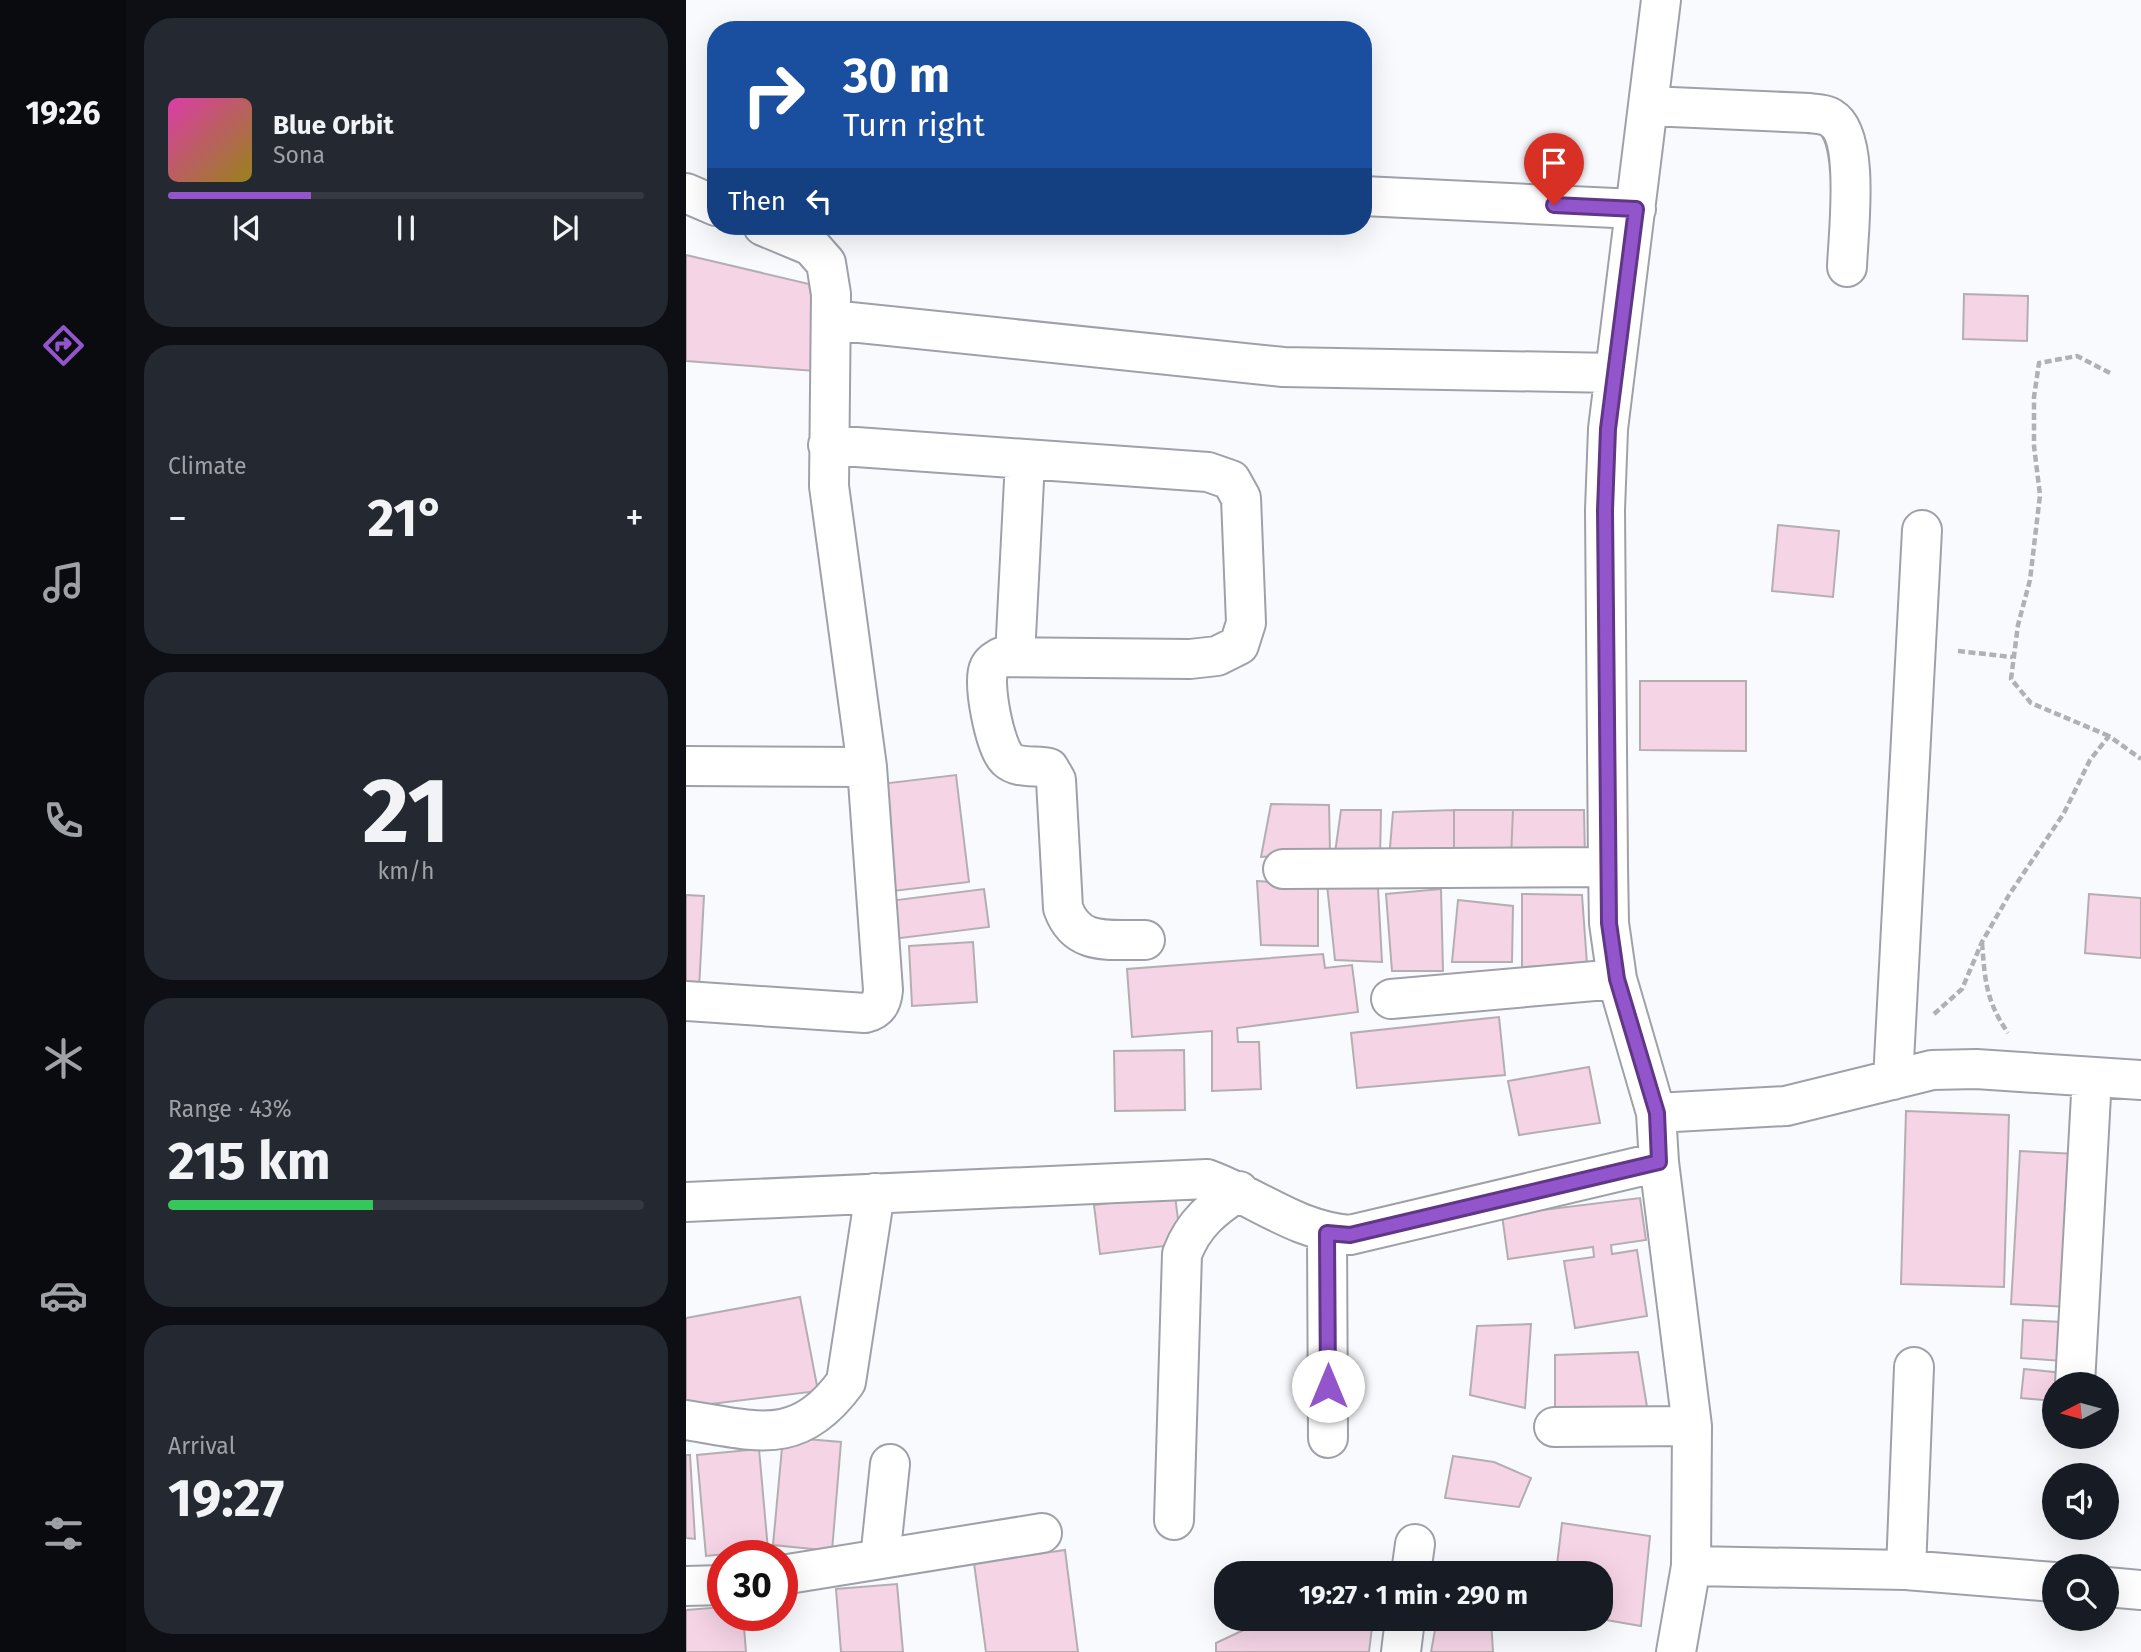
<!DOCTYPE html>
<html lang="en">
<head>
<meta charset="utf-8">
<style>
  :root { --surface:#171b24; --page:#242831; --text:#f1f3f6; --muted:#9ea1a6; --line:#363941; --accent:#9255cc }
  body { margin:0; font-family:"Fira Sans",sans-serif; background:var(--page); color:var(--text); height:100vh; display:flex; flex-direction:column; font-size:26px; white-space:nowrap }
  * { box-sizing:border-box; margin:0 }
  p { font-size:23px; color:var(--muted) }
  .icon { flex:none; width:38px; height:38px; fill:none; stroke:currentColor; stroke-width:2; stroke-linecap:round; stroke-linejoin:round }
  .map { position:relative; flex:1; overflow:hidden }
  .details { display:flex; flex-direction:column; gap:18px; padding:18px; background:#0d0f14; width:560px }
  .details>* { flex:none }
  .guide { position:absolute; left:21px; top:21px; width:665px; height:214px; border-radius:28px; box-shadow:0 7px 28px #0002; background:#1a4fa0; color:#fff; overflow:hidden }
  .needle { width:46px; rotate:264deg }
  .buttons { position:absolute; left:1356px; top:1372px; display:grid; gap:14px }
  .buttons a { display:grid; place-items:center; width:77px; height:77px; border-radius:50%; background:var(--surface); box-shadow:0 7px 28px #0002; font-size:35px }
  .speed { position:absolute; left:21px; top:1540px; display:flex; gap:14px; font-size:35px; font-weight:700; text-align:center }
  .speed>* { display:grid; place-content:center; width:91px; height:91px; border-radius:50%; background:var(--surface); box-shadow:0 7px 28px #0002; line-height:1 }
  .speed .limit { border:10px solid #d22; background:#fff; color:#111 }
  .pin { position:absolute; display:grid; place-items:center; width:60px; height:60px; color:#fff; margin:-72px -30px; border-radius:50% 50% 50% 0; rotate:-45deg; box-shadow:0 0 7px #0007 }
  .pin .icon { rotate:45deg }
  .me { position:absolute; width:77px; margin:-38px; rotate:0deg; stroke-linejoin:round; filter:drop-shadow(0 0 5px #0008) }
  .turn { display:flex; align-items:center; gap:24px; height:147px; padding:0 21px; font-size:32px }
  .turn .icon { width:91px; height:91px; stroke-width:2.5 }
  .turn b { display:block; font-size:49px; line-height:60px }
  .then { display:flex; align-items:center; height:66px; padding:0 21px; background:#0003; gap:14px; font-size:26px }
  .big { font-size:52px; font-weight:700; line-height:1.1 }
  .details .card { flex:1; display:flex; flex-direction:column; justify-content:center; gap:10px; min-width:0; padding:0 24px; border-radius:28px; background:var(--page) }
  .details .dial { align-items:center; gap:0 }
  .dial b { font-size:91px; line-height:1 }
  .song { display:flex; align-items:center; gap:21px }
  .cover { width:84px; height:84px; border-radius:10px; background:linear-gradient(135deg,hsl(320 70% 55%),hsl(50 70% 35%)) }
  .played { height:7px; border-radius:4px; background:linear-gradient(90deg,var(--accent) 30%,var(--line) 30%) }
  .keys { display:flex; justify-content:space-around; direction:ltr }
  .heat { display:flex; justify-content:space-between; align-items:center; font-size:38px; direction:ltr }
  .charge { height:10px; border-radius:5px; background:linear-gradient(90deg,#34c759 43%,var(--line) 0) }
  .trip { position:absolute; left:528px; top:1561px; width:399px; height:70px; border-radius:28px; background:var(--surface); box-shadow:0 7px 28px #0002; font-weight:700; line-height:70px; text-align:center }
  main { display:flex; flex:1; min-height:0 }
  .menu { display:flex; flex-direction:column; width:126px; justify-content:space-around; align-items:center; background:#090b0e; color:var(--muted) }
  .menu .icon { width:49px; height:49px }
  .menu .active { color:var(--accent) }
  .menu b { font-size:32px; color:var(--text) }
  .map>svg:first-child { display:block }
  .building { fill:#f5d4e5; stroke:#b5aeb1; stroke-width:2 }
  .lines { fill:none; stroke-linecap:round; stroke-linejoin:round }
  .minor-casing { stroke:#9ea1a8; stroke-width:42 }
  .path { stroke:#afb1b5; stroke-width:4.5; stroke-dasharray:7 3.5; stroke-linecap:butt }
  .minor { stroke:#fff; stroke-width:38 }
  .route-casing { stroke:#5f3785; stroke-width:18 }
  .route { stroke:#9255cc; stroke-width:12 }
</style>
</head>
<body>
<main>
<nav class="menu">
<b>19:26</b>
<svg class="icon active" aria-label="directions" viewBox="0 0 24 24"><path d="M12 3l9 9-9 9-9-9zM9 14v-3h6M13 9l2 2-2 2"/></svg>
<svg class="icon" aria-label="music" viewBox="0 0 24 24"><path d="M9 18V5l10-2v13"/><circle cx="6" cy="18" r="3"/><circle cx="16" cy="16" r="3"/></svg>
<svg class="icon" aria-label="phone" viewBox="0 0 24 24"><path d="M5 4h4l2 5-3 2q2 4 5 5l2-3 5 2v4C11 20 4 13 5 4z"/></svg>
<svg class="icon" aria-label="climate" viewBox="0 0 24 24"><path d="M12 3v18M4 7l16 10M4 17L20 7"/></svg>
<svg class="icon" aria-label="car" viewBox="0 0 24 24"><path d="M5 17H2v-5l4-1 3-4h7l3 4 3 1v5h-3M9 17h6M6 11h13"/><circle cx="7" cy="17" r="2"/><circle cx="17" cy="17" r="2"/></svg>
<svg class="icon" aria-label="filters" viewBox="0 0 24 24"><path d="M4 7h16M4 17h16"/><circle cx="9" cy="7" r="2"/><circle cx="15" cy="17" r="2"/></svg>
</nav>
<section class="details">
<div class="card">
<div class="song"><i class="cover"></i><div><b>Blue Orbit</b><p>Sona</p></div></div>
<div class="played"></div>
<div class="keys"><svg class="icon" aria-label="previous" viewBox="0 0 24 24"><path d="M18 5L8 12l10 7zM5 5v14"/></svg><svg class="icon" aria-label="pause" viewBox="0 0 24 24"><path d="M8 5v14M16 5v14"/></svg><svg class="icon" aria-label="next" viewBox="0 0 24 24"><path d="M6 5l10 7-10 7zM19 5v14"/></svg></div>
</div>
<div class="card"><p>Climate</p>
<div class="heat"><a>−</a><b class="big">21°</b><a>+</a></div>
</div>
<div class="card dial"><b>21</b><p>km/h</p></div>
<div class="card"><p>Range · 43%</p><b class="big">215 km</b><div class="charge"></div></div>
<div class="card"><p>Arrival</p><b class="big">19:27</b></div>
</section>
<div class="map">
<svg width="1455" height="1652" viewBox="0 0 1455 1652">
  <rect width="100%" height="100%" fill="#f8fafe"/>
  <!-- building -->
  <path class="building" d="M 0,255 L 123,284 L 131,330 L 129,371 L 0,361 Z
    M 1278,294 L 1342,296 L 1341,341 L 1277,339 Z
    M 1092,525 L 1153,531 L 1147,597 L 1086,591 Z
    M 954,681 L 1060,681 L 1060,751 L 954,750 Z
    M 270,775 L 283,882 L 199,892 L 186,785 Z
    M 585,804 L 643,805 L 644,852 L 575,857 Z
    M 655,810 L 695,810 L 694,860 L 648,860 Z
    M 768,810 L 768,860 L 703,859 L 707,812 Z
    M 768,810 L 827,810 L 825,859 L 768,860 Z
    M 827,810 L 898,810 L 899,859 L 825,859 Z
    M 571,881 L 632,885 L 632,946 L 575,945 Z
    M 641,885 L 692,888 L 696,962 L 649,960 Z
    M 298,889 L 303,927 L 207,939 L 203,901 Z
    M 755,889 L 757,971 L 706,971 L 700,894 Z
    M 836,894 L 896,895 L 901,964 L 836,967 Z
    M 1403,894 L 1455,898 L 1455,958 L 1399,953 Z
    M 0,895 L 18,896 L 13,989 L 0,989 Z
    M 772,900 L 827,906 L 826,962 L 766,962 Z
    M 287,942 L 291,1002 L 226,1006 L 223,946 Z
    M 637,954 L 639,968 L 666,965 L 672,1012 L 551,1028 L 552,1042 L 573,1042 L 575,1089 L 526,1091 L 526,1031 L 446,1037 L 441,969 Z
    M 813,1017 L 819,1075 L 671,1088 L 665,1033 Z
    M 498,1050 L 499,1110 L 429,1111 L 428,1051 Z
    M 903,1067 L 914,1123 L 833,1135 L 822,1081 Z
    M 1220,1111 L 1323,1115 L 1318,1287 L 1215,1284 Z
    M 1334,1151 L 1391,1154 L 1382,1307 L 1325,1304 Z
    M 489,1195 L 495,1244 L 414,1254 L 408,1205 Z
    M 954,1198 L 960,1240 L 925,1245 L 926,1254 L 951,1250 L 961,1316 L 889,1328 L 878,1261 L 908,1257 L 907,1247 L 822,1259 L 816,1215 Z
    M 114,1297 L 132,1391 L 0,1407 L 0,1318 Z
    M 1337,1320 L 1377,1322 L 1376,1361 L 1335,1358 Z
    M 845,1324 L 839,1408 L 784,1395 L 791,1326 Z
    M 952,1352 L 963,1419 L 869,1419 L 869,1355 Z
    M 1338,1369 L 1377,1373 L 1376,1384 L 1368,1384 L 1368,1401 L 1335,1398 Z
    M 97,1437 L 155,1442 L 146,1551 L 87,1545 Z
    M 73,1449 L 82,1550 L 20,1556 L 11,1455 Z
    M 0,1455 L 4,1455 L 9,1539 L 0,1538 Z
    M 767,1456 L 808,1462 L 845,1478 L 833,1507 L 759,1498 Z
    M 876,1523 L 964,1536 L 955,1626 L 914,1619 L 915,1573 L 870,1573 Z
    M 379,1550 L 392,1652 L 300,1652 L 288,1563 Z
    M 211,1584 L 217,1652 L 155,1652 L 150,1589 Z
    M 37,1607 L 37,1615 L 57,1615 L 60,1652 L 0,1652 L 0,1610 Z
    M 581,1619 L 687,1619 L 683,1652 L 530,1652 L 530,1643 Z
    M 751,1619 L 805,1619 L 807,1652 L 745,1652 Z"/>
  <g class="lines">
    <defs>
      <path id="minor" d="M 975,0 L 922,429 L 919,510 L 922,867 L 923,923 L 931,979 L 970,1113 L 973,1162 L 1006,1426 L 1005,1566 L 990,1652
        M 963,106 L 1123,113 C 1129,114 1140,114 1145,118 C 1175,135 1162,235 1161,267
        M 0,193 L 30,206
        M 677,196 L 950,209
        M 145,320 L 597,367 L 929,373
        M 142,445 L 522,472 L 545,480 L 555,498 L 560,623 L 553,645 L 531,656 L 504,659 L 315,657 C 310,660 305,663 303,668 C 296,682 309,748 321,759 C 331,769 350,765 363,768 L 370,780 L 377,908 C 391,947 423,939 459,940
        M 329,656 L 339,461
        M 0,766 L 181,767
        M 597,869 L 922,867
        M 705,999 L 931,979
        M 0,1001 L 179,1013 C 192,1010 196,1003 197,990 L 181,767 L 143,486 L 145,294 L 140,263 L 125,246 L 77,226
        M 1207,1080 L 1236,530
        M 970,1113 L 1100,1106 L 1246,1070 L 1290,1069 L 1455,1080
        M 0,1202 L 521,1179 C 573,1198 608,1230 664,1235 L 973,1162
        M 641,1233 L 642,1438
        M 1389,1384 L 1406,1077
        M 0,1420 C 71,1431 112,1448 160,1382 L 189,1193
        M 868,1427 L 1006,1426
        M 488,1520 L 496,1254 C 508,1223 526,1209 553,1191
        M 194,1559 L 204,1464
        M 1005,1566 L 1220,1570 L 1368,1582
        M 1220,1570 L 1228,1367
        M 725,1573 L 729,1544
        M 96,1575 L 356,1533
        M 0,1586 L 37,1585
        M 1421,1587 L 1455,1590
        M 715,1652 L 719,1619"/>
    </defs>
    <!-- minor casing -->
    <use href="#minor" class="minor-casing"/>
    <!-- path -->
    <path class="path" d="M 1272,651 L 1326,657
      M 1423,736 L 1345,703 L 1325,679 L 1332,625 L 1344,580 L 1354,495 L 1348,446 L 1348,397 L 1353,363 L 1391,356 L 1424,373
      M 1296,943 C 1299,981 1300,1001 1322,1033
      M 1248,1014 L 1276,989 L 1296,942 L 1323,895 L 1378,813 L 1404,760 L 1423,736 L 1455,759"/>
    <!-- minor -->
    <use href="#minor" class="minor"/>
  </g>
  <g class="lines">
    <defs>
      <path id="route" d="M 642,1386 L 641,1233 L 664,1235 L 973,1162 L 971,1113 L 931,979 L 923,923 L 919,510 L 922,429 L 950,209 L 868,205"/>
    </defs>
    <!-- route casing -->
    <use href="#route" class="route-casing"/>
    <!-- route -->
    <use href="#route" class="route"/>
  </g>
</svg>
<div class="buttons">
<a><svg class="needle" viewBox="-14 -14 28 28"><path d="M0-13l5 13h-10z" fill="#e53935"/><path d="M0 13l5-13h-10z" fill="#9ea1a6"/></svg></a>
<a><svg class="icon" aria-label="sound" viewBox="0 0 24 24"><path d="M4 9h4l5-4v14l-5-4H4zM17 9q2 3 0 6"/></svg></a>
<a><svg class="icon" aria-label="search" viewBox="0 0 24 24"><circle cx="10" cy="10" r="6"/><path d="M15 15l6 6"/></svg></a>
</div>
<div class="speed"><div class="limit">30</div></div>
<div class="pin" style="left:868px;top:205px;background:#d93025"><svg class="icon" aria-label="arrive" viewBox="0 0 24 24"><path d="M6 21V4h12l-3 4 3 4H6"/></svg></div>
<svg class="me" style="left:642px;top:1386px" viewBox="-20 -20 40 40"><circle r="19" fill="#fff"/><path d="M0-13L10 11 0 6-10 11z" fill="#9255cc"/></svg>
<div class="trip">19:27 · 1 min · 290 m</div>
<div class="guide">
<div class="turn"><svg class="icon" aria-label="right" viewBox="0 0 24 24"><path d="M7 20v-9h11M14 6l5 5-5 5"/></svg><div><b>30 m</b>Turn right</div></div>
<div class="then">Then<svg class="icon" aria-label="left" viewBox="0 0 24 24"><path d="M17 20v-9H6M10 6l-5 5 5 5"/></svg></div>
</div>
</div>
</main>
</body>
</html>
